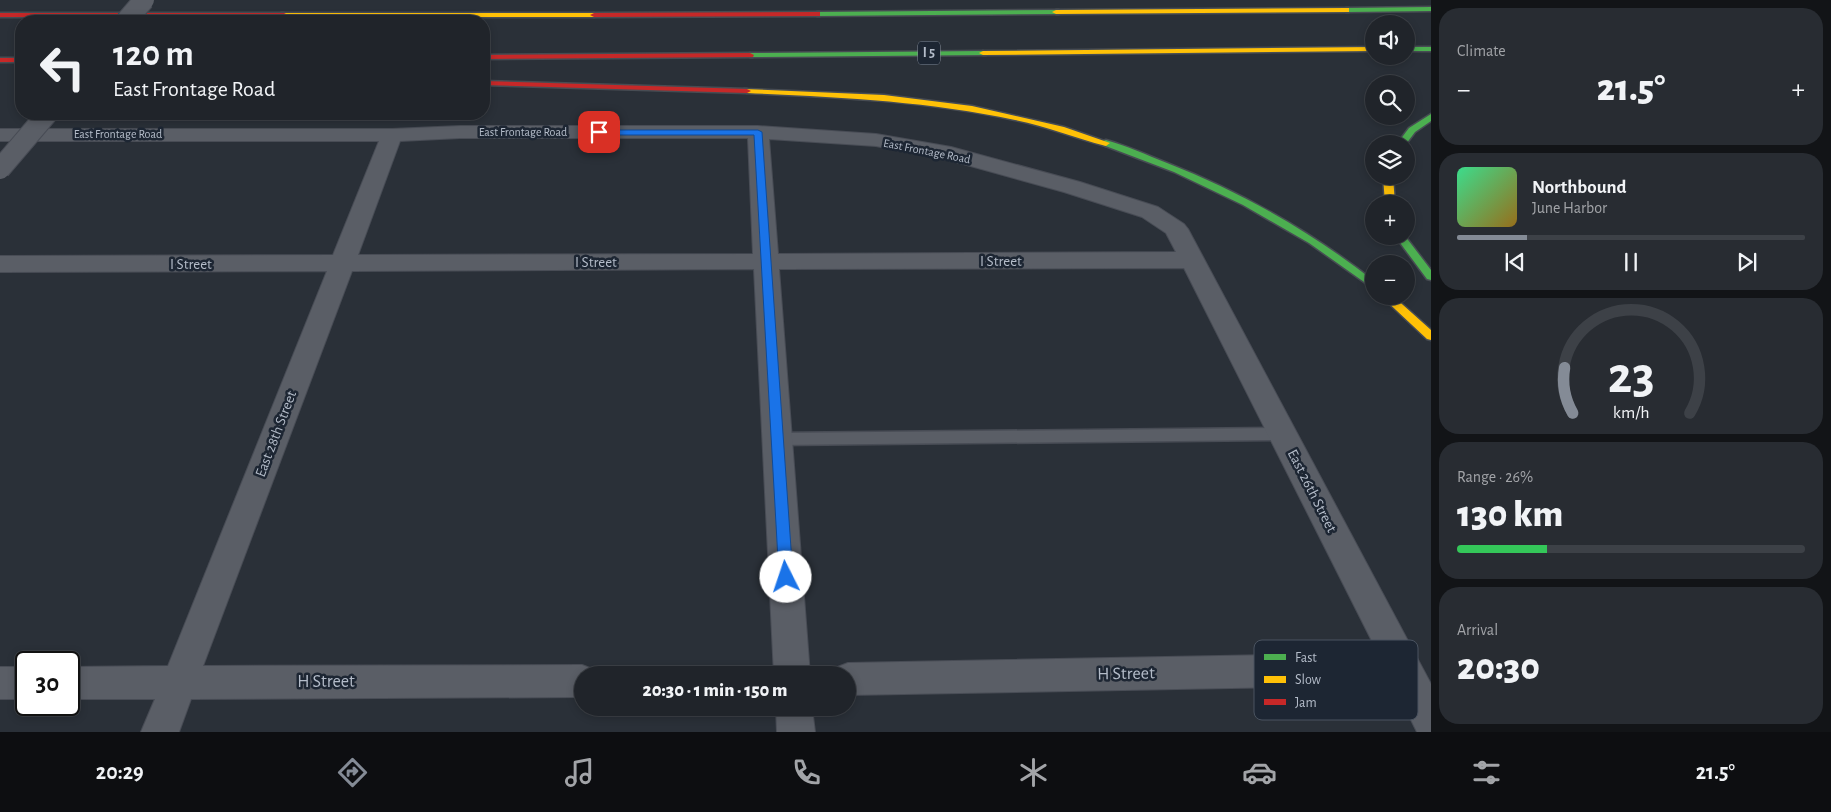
<!DOCTYPE html>
<html lang="en">
<head>
<meta charset="utf-8">
<style>
  :root { --surface:#20242a; --page:#282c32; --text:#f1f3f6; --muted:#a2a4a8; --line:#3d4147; --accent:#848b96 }
  body { margin:0; font-family:"Alegreya Sans",sans-serif; background:var(--page); color:var(--text); height:100vh; display:flex; flex-direction:column; font-size:19px; white-space:nowrap }
  * { box-sizing:border-box; margin:0 }
  p { font-size:16px; color:var(--muted) }
  .icon { flex:none; width:28px; height:28px; fill:none; stroke:currentColor; stroke-width:2; stroke-linecap:round; stroke-linejoin:round }
  .map { position:relative; flex:1; overflow:hidden }
  .sheet { display:flex; flex-direction:column; gap:8px; padding:8px; background:#121417; width:400px }
  .sheet>* { flex:none }
  .hud { position:absolute; left:15px; top:15px; width:475px; height:105px; border-radius:20px; box-shadow:0 2px 8px #0003,0 0 0 1px var(--line); background:#20242a; color:var(--text); overflow:hidden }
  .fabs { position:absolute; left:1365px; top:15px; display:grid; gap:10px }
  .fabs a { display:grid; place-items:center; width:50px; height:50px; border-radius:50%; background:var(--surface); box-shadow:0 2px 8px #0003,0 0 0 1px var(--line); font-size:25px }
  .speed { position:absolute; left:15px; top:651px; display:flex; gap:10px; font-size:25px; font-weight:700; text-align:center }
  .speed>* { display:grid; place-content:center; width:65px; height:65px; border-radius:50%; background:var(--surface); box-shadow:0 2px 8px #0003,0 0 0 1px var(--line); line-height:1 }
  .speed .limit { border:2px solid #111; border-radius:8px; background:#fff; color:#111 }
  .pin { position:absolute; display:grid; place-items:center; width:42px; height:42px; color:#fff; margin:-21px; border-radius:10px; box-shadow:0 2px 8px #0006 }
  .me { position:absolute; width:55px; margin:-28px; rotate:356deg; stroke-linejoin:round; filter:drop-shadow(0 0 4px #0008) }
  .turn { display:flex; align-items:center; gap:18px; height:105px; padding:0 15px; font-size:22px }
  .turn .icon { width:65px; height:65px; stroke-width:2.5 }
  .turn b { display:block; font-size:35px; line-height:42px }
  .big { font-size:38px; font-weight:800; line-height:1.1 }
  .sheet .widget { flex:1; display:flex; flex-direction:column; justify-content:center; gap:8px; min-width:0; padding:0 18px; border-radius:20px; background:var(--page) }
  .sheet .dial { align-items:center; gap:0 }
  .dial svg { height:130px; overflow:visible; fill:none; stroke:var(--line); stroke-width:7; stroke-linecap:round; text-anchor:middle }
  .dial text { fill:var(--text); stroke:none }
  .song { display:flex; align-items:center; gap:15px }
  .cover { width:60px; height:60px; border-radius:8px; background:linear-gradient(135deg,hsl(150 70% 55%),hsl(40 70% 35%)) }
  .played { height:5px; border-radius:2px; background:linear-gradient(90deg,var(--accent) 20%,var(--line) 20%) }
  .keys { display:flex; justify-content:space-around; direction:ltr }
  .heat { display:flex; justify-content:space-between; align-items:center; font-size:28px; direction:ltr }
  .charge { height:8px; border-radius:4px; background:linear-gradient(90deg,#34c759 26%,var(--line) 0) }
  .trip { position:absolute; left:574px; top:666px; width:282px; height:50px; border-radius:25px; background:var(--surface); box-shadow:0 2px 8px #0003,0 0 0 1px var(--line); font-weight:800; line-height:50px; text-align:center }
  .menu { display:flex; height:80px; justify-content:space-around; align-items:center; background:#0d0e11; color:var(--muted) }
  .menu .icon { width:35px; height:35px }
  .menu .current { color:var(--accent) }
  .menu b { font-size:22px; color:var(--text) }
  main { display:flex; flex:1; min-height:0 }
  .map>svg:first-child { display:block }
  .lines { fill:none; stroke-linecap:round; stroke-linejoin:round }
  .lane-casing { stroke:#484c55; stroke-width:3 }
  .street-casing { stroke:#484c55; stroke-width:2 }
  .fast-casing { stroke:#474c53; stroke-width:3 }
  .slow-casing { stroke:#474c53; stroke-width:3 }
  .jam-casing { stroke:#474c53; stroke-width:3 }
  .lane { fill:#5a5e66; fill-rule:evenodd }
  .street { fill:#5a5e66; fill-rule:evenodd }
  .fast { fill:#4caf50; fill-rule:evenodd }
  .slow { fill:#ffc107; fill-rule:evenodd }
  .jam { fill:#c62828; fill-rule:evenodd }
  .street-bridge-casing { stroke:#484c55; stroke-width:22; stroke-linecap:butt }
  .street-bridge { stroke:#5a5e66; stroke-width:20 }
  .route { fill:#1a73e8; stroke:#114b97 }
  .labels { text-anchor:middle; dominant-baseline:central; stroke-width:5; stroke-linejoin:round; paint-order:stroke }
  .far-street-label { font-size:12px; fill:#b4bcc9; stroke:#1d2633 }
  .shield { fill:#1d2633; stroke:#878f9c; stroke-width:1 }
  .shield-label { font-size:14px; font-weight:bold; fill:#b4bcc9 }
  .street-label { font-size:15px; fill:#b4bcc9; stroke:#1d2633 }
  .near-street-label { font-size:18px; fill:#b4bcc9; stroke:#1d2633 }
  .key { fill:#1d2633; stroke:#4a5360; stroke-width:1 }
  .key-label { font-size:14px; fill:#b4bcc9 }
</style>
</head>
<body>
<main>
<div class="map">
<svg width="1431" height="732" viewBox="0 0 1431 732">
  <rect width="100%" height="100%" fill="#2a3038"/>
  <g class="lines">
    <defs>
      <path id="lane" d="M 1283,428 L 1289,429 L 1292,434 L 1289,439 L 1283,440 L 778,445 L 772,444 L 769,439 L 772,434 L 778,433 Z"/>
      <path id="street" d="M 460,126 L 758,126 L 876,134 L 951,147 L 1080,182 L 1158,207 L 1184,224 L 1188,229 L 1431,684 L 1431,732 L 1417,732 L 1394,685 L 848,695 L 848,675 L 832,675 L 835,668 L 848,663 L 1378,653 L 1184,268 L 779,269 L 810,675 L 774,675 L 754,269 L 352,271 L 203,666 L 582,665 L 595,670 L 597,675 L 582,675 L 582,697 L 191,699 L 179,732 L 141,732 L 155,699 L 69,699 L 69,667 L 168,666 L 327,271 L 0,272 L 0,256 L 333,255 L 379,141 L 0,141 L 0,129 L 392,129 ZM 460,138 L 748,138 L 753,254 L 358,255 L 400,141 ZM 769,139 L 876,146 L 949,160 L 1064,192 L 1142,217 L 1166,233 L 1176,252 L 778,254 Z
        M 0,667 L 26,667 L 26,699 L 0,699 Z
        M 776,708 L 812,708 L 815,732 L 777,732 Z"/>
      <path id="fast" d="M 1431,7 L 1431,11 L 1346,12 L 1342,10 L 1346,8 Z
        M 1056,10 L 1059,10 L 1059,14 L 817,16 L 813,14 L 817,12 Z
        M 1406,47 L 1431,47 L 1431,51 L 1406,51 Z
        M 983,51 L 987,53 L 986,55 L 750,57 L 746,55 L 750,53 Z
        M 1431,114 L 1431,121 L 1415,132 L 1406,144 L 1397,144 L 1409,128 Z
        M 1106,140 C 1127,146 1147,155 1167,163 C 1241,192 1310,231 1374,281 L 1374,289 L 1309,243 L 1243,205 L 1174,172 L 1103,145 L 1103,141 Z
        M 1395,236 L 1405,236 L 1431,270 L 1431,280 L 1427,279 Z"/>
      <path id="slow" d="M 1346,8 L 1349,8 L 1349,12 L 1056,14 L 1052,12 L 1056,10 Z
        M 281,13 L 594,13 L 598,15 L 594,17 L 284,17 L 280,15 Z
        M 1374,47 L 1374,51 L 983,55 L 979,53 L 983,51 Z
        M 744,89 L 884,95 L 972,106 L 1064,127 L 1110,143 L 1106,146 C 1075,138 1046,126 1015,120 C 927,101 837,97 747,93 L 743,91 Z
        M 1383,176 L 1393,176 L 1395,204 L 1385,204 Z
        M 1381,296 L 1393,296 L 1431,330 L 1431,340 L 1427,339 Z"/>
      <path id="jam" d="M 817,12 L 820,12 L 820,16 L 594,17 L 590,15 L 594,13 Z
        M 0,13 L 284,13 L 288,15 L 284,17 L 0,17 Z
        M 750,53 L 754,55 L 753,57 L 484,59 L 484,55 Z
        M 0,58 L 21,58 L 21,62 L 0,62 Z
        M 484,81 L 747,89 L 751,91 L 747,93 L 484,85 Z"/>
    </defs>
    <!-- lane casing -->
    <use href="#lane" class="lane-casing"/>
    <!-- street casing -->
    <use href="#street" class="street-casing"/>
    <!-- fast casing -->
    <use href="#fast" class="fast-casing"/>
    <!-- slow casing -->
    <use href="#slow" class="slow-casing"/>
    <!-- jam casing -->
    <use href="#jam" class="jam-casing"/>
    <!-- lane -->
    <use href="#lane" class="lane"/>
    <!-- street -->
    <use href="#street" class="street"/>
    <!-- fast -->
    <use href="#fast" class="fast"/>
    <!-- slow -->
    <use href="#slow" class="slow"/>
    <!-- jam -->
    <use href="#jam" class="jam"/>
    <defs>
      <path id="street-bridge" d="M 126,21 L 144,0
        M 0,169 L 47,114"/>
    </defs>
    <!-- street-bridge casing -->
    <use href="#street-bridge" class="street-bridge-casing"/>
    <!-- street-bridge -->
    <use href="#street-bridge" class="street-bridge"/>
  </g>
  <!-- route -->
  <path class="route" d="M 596,130 L 758,130 L 762,132 L 793,577 L 791,581 L 781,581 L 779,577 L 754,135 L 599,135 L 596,134 Z"/>
  <g class="labels">
    <!-- far-street labels -->
    <g class="far-street-label">
      <text x="523" y="132">East Frontage Road</text>
      <text x="118" y="134">East Frontage Road</text>
      <text transform="translate(927 151) rotate(11)">East Frontage Road</text>
    </g>
    <!-- shield labels -->
    <rect class="shield" x="918" y="41.5" width="22" height="23" rx="4"/>
    <g class="shield-label">
      <text x="929" y="53">I 5</text>
    </g>
    <!-- street labels -->
    <g class="street-label">
      <text x="1001" y="261">I Street</text>
      <text x="596" y="262">I Street</text>
      <text x="191" y="264">I Street</text>
      <text transform="translate(276 434) rotate(-69)">East 28th Street</text>
      <text transform="translate(1312 491) rotate(63)">East 26th Street</text>
    </g>
    <!-- near-street labels -->
    <g class="near-street-label">
      <text transform="translate(1126 674) rotate(-1)">H Street</text>
      <text x="326" y="682">H Street</text>
    </g>
  </g>
  <!-- legend -->
  <rect x="1254" y="640" width="164" height="80" rx="8" class="key"/>
  <rect x="1264" y="654" width="22" height="6" fill="#4caf50"/>
  <rect x="1264" y="676" width="22" height="7" fill="#ffc107"/>
  <rect x="1264" y="699" width="22" height="6" fill="#c62828"/>
  <g class="key-label">
    <text x="1295" y="662">Fast</text>
    <text x="1295" y="684">Slow</text>
    <text x="1295" y="707">Jam</text>
  </g>
</svg>
<div class="fabs">
<a><svg class="icon" aria-label="sound" viewBox="0 0 24 24"><path d="M4 9h4l5-4v14l-5-4H4zM17 9q2 3 0 6"/></svg></a>
<a><svg class="icon" aria-label="search" viewBox="0 0 24 24"><circle cx="10" cy="10" r="6"/><path d="M15 15l6 6"/></svg></a>
<a><svg class="icon" aria-label="layers" viewBox="0 0 24 24"><path d="M12 4l9 5-9 5-9-5zM3 14l9 5 9-5"/></svg></a>
<a>+</a>
<a>−</a>
</div>
<div class="speed"><div class="limit">30</div></div>
<div class="pin" style="left:599px;top:132px;background:#d93025"><svg class="icon" aria-label="arrive" viewBox="0 0 24 24"><path d="M6 21V4h12l-3 4 3 4H6"/></svg></div>
<svg class="me" style="left:786px;top:577px" viewBox="-20 -20 40 40"><circle r="19" fill="#fff"/><path d="M0-13L10 11 0 6-10 11z" fill="#1a73e8"/></svg>
<div class="trip">20:30 · 1 min · 150 m</div>
<div class="hud">
<div class="turn"><svg class="icon" aria-label="left" viewBox="0 0 24 24"><path d="M17 20v-9H6M10 6l-5 5 5 5"/></svg><div><b>120 m</b>East Frontage Road</div></div>
</div>
</div>
<section class="sheet">
<div class="widget"><p>Climate</p>
<div class="heat"><a>−</a><b class="big">21.5°</b><a>+</a></div>
</div>
<div class="widget">
<div class="song"><i class="cover"></i><div><b>Northbound</b><p>June Harbor</p></div></div>
<div class="played"></div>
<div class="keys"><svg class="icon" aria-label="previous" viewBox="0 0 24 24"><path d="M18 5L8 12l10 7zM5 5v14"/></svg><svg class="icon" aria-label="pause" viewBox="0 0 24 24"><path d="M8 5v14M16 5v14"/></svg><svg class="icon" aria-label="next" viewBox="0 0 24 24"><path d="M6 5l10 7-10 7zM19 5v14"/></svg></div>
</div>
<div class="widget dial"><svg viewBox="0 0 100 80">
<path d="M14 69A42 42 0 1 1 86 69"/>
<path d="M14 69A42 42 0 0 1 9 41" stroke="#848b96"/>
<text x="50" y="56" font-size="32" font-weight="700">23</text>
<text x="50" y="72" font-size="11">km/h</text>
</svg></div>
<div class="widget"><p>Range · 26%</p><b class="big">130 km</b><div class="charge"></div></div>
<div class="widget"><p>Arrival</p><b class="big">20:30</b></div>
</section>
</main>
<nav class="menu">
<b>20:29</b>
<svg class="icon current" aria-label="directions" viewBox="0 0 24 24"><path d="M12 3l9 9-9 9-9-9zM9 14v-3h6M13 9l2 2-2 2"/></svg>
<svg class="icon" aria-label="music" viewBox="0 0 24 24"><path d="M9 18V5l10-2v13"/><circle cx="6" cy="18" r="3"/><circle cx="16" cy="16" r="3"/></svg>
<svg class="icon" aria-label="phone" viewBox="0 0 24 24"><path d="M5 4h4l2 5-3 2q2 4 5 5l2-3 5 2v4C11 20 4 13 5 4z"/></svg>
<svg class="icon" aria-label="climate" viewBox="0 0 24 24"><path d="M12 3v18M4 7l16 10M4 17L20 7"/></svg>
<svg class="icon" aria-label="car" viewBox="0 0 24 24"><path d="M5 17H2v-5l4-1 3-4h7l3 4 3 1v5h-3M9 17h6M6 11h13"/><circle cx="7" cy="17" r="2"/><circle cx="17" cy="17" r="2"/></svg>
<svg class="icon" aria-label="filters" viewBox="0 0 24 24"><path d="M4 7h16M4 17h16"/><circle cx="9" cy="7" r="2"/><circle cx="15" cy="17" r="2"/></svg>
<b>21.5°</b>
</nav>
</body>
</html>
